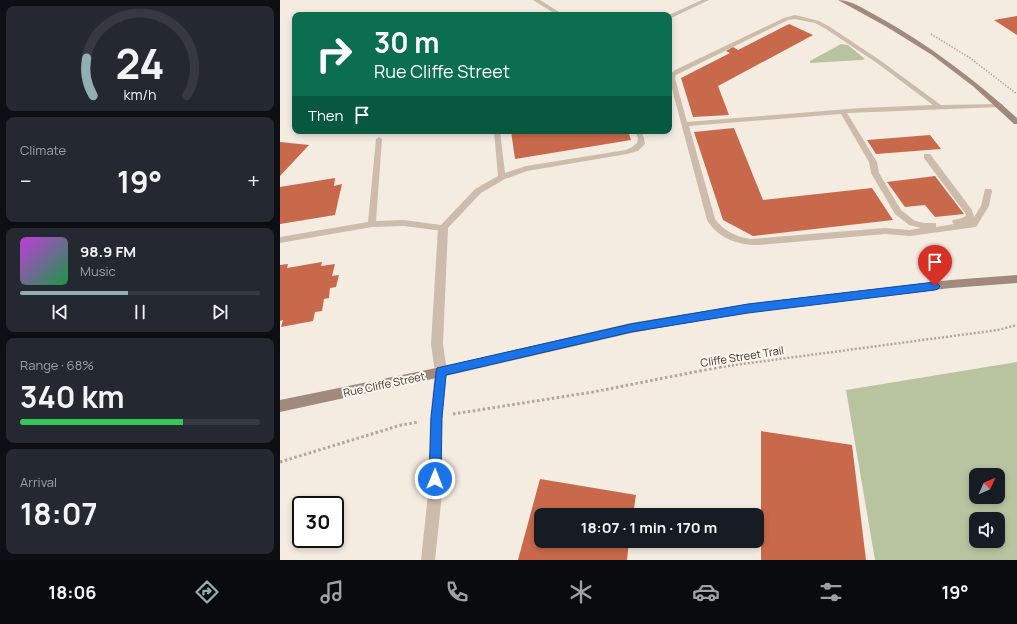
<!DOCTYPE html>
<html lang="en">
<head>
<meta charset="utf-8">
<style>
  :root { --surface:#171b24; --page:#242831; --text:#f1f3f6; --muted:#9ea1a6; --line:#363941; --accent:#92aeb2 }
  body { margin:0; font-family:Manrope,sans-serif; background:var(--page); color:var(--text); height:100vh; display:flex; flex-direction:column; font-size:15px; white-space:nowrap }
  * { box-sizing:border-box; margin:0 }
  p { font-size:13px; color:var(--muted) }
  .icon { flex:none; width:22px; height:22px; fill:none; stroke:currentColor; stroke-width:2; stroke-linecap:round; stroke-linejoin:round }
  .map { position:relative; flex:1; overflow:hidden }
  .side { display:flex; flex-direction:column; gap:6px; padding:6px; background:#0d0f14; width:280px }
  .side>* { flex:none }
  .top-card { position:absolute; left:12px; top:12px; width:380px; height:122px; border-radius:8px; box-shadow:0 2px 6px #0003; background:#0b6e4f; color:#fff; overflow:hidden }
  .needle { width:26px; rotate:45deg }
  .tools { position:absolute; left:689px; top:468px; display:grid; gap:8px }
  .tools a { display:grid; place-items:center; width:36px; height:36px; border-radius:8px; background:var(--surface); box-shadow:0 2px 6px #0003; font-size:20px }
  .speed { position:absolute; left:12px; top:496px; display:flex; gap:8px; font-size:20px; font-weight:700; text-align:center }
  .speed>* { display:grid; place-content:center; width:52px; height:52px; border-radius:50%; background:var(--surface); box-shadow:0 2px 6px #0003; line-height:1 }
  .speed .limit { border:2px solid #111; border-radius:6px; background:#fff; color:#111 }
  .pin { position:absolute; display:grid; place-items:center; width:34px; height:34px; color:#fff; margin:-41px -17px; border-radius:50% 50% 50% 0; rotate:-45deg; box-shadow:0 0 4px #0007 }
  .pin .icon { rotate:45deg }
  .me { position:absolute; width:44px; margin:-22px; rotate:1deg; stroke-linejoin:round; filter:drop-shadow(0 0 3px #0008) }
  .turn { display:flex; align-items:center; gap:14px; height:84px; padding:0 16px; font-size:18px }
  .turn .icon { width:52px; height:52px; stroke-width:2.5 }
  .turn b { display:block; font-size:28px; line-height:34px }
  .then { display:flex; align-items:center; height:38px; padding:0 16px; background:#0003; gap:8px; font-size:15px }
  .big { font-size:30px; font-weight:700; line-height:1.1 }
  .side .tile { flex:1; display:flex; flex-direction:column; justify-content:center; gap:6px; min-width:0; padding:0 14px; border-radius:8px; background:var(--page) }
  .side .dial { align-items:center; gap:0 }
  .dial svg { height:104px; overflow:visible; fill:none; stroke:var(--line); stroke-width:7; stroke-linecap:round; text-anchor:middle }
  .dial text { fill:var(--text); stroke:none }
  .song { display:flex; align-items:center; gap:12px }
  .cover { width:48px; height:48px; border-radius:6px; background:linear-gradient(135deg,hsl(290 70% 55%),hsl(140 70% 35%)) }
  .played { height:4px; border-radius:2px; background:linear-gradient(90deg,var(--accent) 45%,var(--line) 45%) }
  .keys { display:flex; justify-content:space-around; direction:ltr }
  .heat { display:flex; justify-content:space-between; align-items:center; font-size:22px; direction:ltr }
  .charge { height:6px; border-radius:3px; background:linear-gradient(90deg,#34c759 68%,var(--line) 0) }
  .trip { position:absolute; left:254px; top:508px; width:230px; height:40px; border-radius:8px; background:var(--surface); box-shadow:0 2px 6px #0003; font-weight:700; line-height:40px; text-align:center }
  .tab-bar { display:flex; height:64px; justify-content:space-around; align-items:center; background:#090b0e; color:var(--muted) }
  .tab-bar .icon { width:28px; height:28px }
  .tab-bar .on { color:var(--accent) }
  .tab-bar b { font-size:18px; color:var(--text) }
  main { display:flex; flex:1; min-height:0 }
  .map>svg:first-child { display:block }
  .green { fill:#b8c4a0; fill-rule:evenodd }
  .building { fill:#c8694b }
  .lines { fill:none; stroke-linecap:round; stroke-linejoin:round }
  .path-far2 { stroke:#b9a596; stroke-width:1.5; stroke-dasharray:1.5 1.5; stroke-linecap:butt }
  .path-far1 { stroke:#b9a596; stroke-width:2.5; stroke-dasharray:2 2; stroke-linecap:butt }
  .path { stroke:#b9a596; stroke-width:3; stroke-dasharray:2.5 2.5; stroke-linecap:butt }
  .lane { fill:#cdbbac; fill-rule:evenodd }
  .street { fill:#cdbbac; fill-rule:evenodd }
  .secondary { fill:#a18a7d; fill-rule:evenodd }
  .route { fill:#1a73e8; stroke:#114b97 }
  .labels { text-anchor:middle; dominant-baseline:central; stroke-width:4; stroke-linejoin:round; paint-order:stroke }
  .street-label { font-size:11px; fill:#3b302b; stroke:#fbf5ee }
</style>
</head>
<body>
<main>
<section class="side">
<div class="tile dial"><svg viewBox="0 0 100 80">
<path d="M14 69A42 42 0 1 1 86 69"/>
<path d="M14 69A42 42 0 0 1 9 40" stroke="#92aeb2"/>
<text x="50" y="56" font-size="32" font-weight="700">24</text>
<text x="50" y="72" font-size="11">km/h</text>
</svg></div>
<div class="tile"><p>Climate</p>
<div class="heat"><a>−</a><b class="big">19°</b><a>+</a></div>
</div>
<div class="tile">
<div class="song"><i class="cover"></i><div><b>98.9 FM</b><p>Music</p></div></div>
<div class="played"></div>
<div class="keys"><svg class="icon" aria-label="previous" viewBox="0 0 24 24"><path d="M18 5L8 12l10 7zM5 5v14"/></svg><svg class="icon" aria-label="pause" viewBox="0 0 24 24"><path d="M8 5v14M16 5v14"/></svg><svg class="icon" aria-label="next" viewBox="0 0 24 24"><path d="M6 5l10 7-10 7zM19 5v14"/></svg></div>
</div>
<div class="tile"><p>Range · 68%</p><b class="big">340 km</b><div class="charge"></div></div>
<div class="tile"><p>Arrival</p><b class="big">18:07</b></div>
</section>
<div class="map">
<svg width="737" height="560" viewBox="0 0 737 560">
  <rect width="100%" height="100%" fill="#f4ebe1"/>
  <!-- green -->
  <path class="green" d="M 561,44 L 568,45 L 585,59 L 582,60 L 530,63 L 530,61 Z
    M 737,362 L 737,560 L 595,560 L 566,390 ZM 696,475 L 718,475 L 718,497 L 696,497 ZM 696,519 L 718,519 L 718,541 L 696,541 Z"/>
  <!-- building -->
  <path class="building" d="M 737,16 L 737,35 L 714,20 Z
    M 509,24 L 533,35 L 438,86 L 449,115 L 413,117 L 401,78 L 450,53 L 446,51 L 453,47 L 458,50 Z
    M 454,128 L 483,200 L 592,188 L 613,220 L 473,236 L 443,220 L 414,132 Z
    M 231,131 L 348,131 L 351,140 L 235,159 Z
    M 650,135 L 661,149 L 596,154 L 587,140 Z
    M 0,142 L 29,145 L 0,176 Z
    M 655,176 L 684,214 L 655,217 L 645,205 L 625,207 L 607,182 Z
    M 55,178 L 54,186 L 62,184 L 55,215 L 0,224 L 0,187 Z
    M 42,262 L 41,266 L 55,264 L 52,276 L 59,275 L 56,287 L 50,288 L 49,298 L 44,299 L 42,311 L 35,312 L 33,321 L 1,327 L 3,320 L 0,321 L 0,265 L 8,264 L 7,268 Z
    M 481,431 L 572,445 L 586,560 L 481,560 Z
    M 260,479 L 356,495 L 353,515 L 261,515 L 261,541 L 349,541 L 347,560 L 238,560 Z"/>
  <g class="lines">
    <!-- path-far2 -->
    <path class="path-far2" d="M 651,34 L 690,58 L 737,94"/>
    <!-- path-far1 -->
    <path class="path-far1" d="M 440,367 L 718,330 L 737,325"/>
    <!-- path -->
    <path class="path" d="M 173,414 L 313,392 L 445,366
      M 0,462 L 121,425 L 139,422"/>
    <!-- lane -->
    <path class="lane" d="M 253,0 L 260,0 L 284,15 L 277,15 Z
      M 422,0 L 429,0 L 389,19 L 389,15 Z
      M 515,15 L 539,21 L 550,27 L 601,61 L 661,105 L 722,104 L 723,105 L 720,107 L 567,113 L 597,162 L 599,173 L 621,210 L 635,221 L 644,223 L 656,223 L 656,227 L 674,224 L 672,222 L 673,220 L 682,218 L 686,216 L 685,213 L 644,158 L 644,154 L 650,154 L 692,210 L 694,217 L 701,206 L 705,189 L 711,189 L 712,191 L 709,206 L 696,227 L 630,236 L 605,234 L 478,245 C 457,245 438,238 427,220 L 389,78 L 391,73 L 395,70 L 504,18 ZM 515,19 L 535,23 L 546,29 L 597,63 L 653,105 L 581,108 L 407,122 L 395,78 L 396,75 L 508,20 ZM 561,114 L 589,162 L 591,173 L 615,214 L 629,225 L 641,228 L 630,230 L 605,228 L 471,239 C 456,237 444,231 435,219 L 409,126 Z
      M 214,131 L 220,131 L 225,173 L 246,166 L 346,150 L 352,147 L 357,143 L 358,138 L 355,131 L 361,131 L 364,138 L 365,144 L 358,151 L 347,154 L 247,171 L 225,179 L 201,193 L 166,230 L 163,231 L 124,226 L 92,227 L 0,243 L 0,237 L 88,222 L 96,139 L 99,137 L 102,139 L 96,221 L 124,220 L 161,225 L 195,189 L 218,176 Z"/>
    <!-- street -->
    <path class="street" d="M 163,225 L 168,228 L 163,344 L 167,372 L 162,418 L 162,494 L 155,560 L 141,560 L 148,494 L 150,418 L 155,372 L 151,344 L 158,228 Z"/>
    <!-- secondary -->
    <path class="secondary" d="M 558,0 C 572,0 585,10 597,16 C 648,44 694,79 737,118 L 737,124 L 734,124 L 694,87 L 652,55 L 607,27 Z
      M 737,275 L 737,283 L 671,288 L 468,312 L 351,333 L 161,377 L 0,412 L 0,400 L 161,367 L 351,323 L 468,304 L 671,280 Z"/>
  </g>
  <!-- route -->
  <path class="route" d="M 655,282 L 658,284 L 660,286 L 658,289 L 655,290 L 468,313 L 351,332 L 166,375 L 162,418 L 161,479 L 159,483 L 155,485 L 151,483 L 149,479 L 151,418 L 156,372 L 157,368 L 161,367 L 351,324 L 468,304 Z"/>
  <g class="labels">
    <!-- street labels -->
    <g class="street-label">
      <text transform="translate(462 356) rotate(-9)">Cliffe Street Trail</text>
      <text transform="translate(104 384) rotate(-12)">Rue Cliffe Street</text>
    </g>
  </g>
</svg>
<div class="tools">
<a><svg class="needle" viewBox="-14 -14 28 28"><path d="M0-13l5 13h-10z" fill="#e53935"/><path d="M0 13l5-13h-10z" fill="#9ea1a6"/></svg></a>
<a><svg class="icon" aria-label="sound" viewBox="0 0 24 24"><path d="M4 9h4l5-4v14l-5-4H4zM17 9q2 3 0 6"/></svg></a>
</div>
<div class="speed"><div class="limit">30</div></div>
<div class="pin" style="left:655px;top:286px;background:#d93025"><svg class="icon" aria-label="arrive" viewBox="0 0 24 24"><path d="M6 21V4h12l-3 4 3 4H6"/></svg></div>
<svg class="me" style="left:155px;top:479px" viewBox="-20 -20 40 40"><circle r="17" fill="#1a73e8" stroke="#fff" stroke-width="3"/><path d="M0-11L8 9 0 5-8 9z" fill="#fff"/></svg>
<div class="trip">18:07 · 1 min · 170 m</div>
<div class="top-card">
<div class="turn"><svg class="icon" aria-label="right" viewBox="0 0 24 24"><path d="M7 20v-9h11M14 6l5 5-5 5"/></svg><div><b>30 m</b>Rue Cliffe Street</div></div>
<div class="then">Then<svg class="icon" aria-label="arrive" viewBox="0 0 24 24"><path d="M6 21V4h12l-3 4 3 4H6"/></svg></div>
</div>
</div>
</main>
<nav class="tab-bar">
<b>18:06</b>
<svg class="icon on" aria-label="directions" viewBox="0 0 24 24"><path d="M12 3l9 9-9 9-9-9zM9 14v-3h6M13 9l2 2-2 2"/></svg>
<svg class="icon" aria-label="music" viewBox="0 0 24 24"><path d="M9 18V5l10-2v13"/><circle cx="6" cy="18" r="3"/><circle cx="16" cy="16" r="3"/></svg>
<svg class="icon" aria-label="phone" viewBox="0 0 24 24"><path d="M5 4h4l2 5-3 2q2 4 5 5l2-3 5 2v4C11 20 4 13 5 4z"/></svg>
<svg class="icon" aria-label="climate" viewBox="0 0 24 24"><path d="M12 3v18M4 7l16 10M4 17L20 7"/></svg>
<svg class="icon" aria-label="car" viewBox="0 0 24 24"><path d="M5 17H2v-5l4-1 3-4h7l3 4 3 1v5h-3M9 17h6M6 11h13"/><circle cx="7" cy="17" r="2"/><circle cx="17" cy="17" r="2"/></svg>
<svg class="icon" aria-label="filters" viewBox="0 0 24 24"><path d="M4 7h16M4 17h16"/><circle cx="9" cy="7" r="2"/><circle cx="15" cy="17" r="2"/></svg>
<b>19°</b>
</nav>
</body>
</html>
